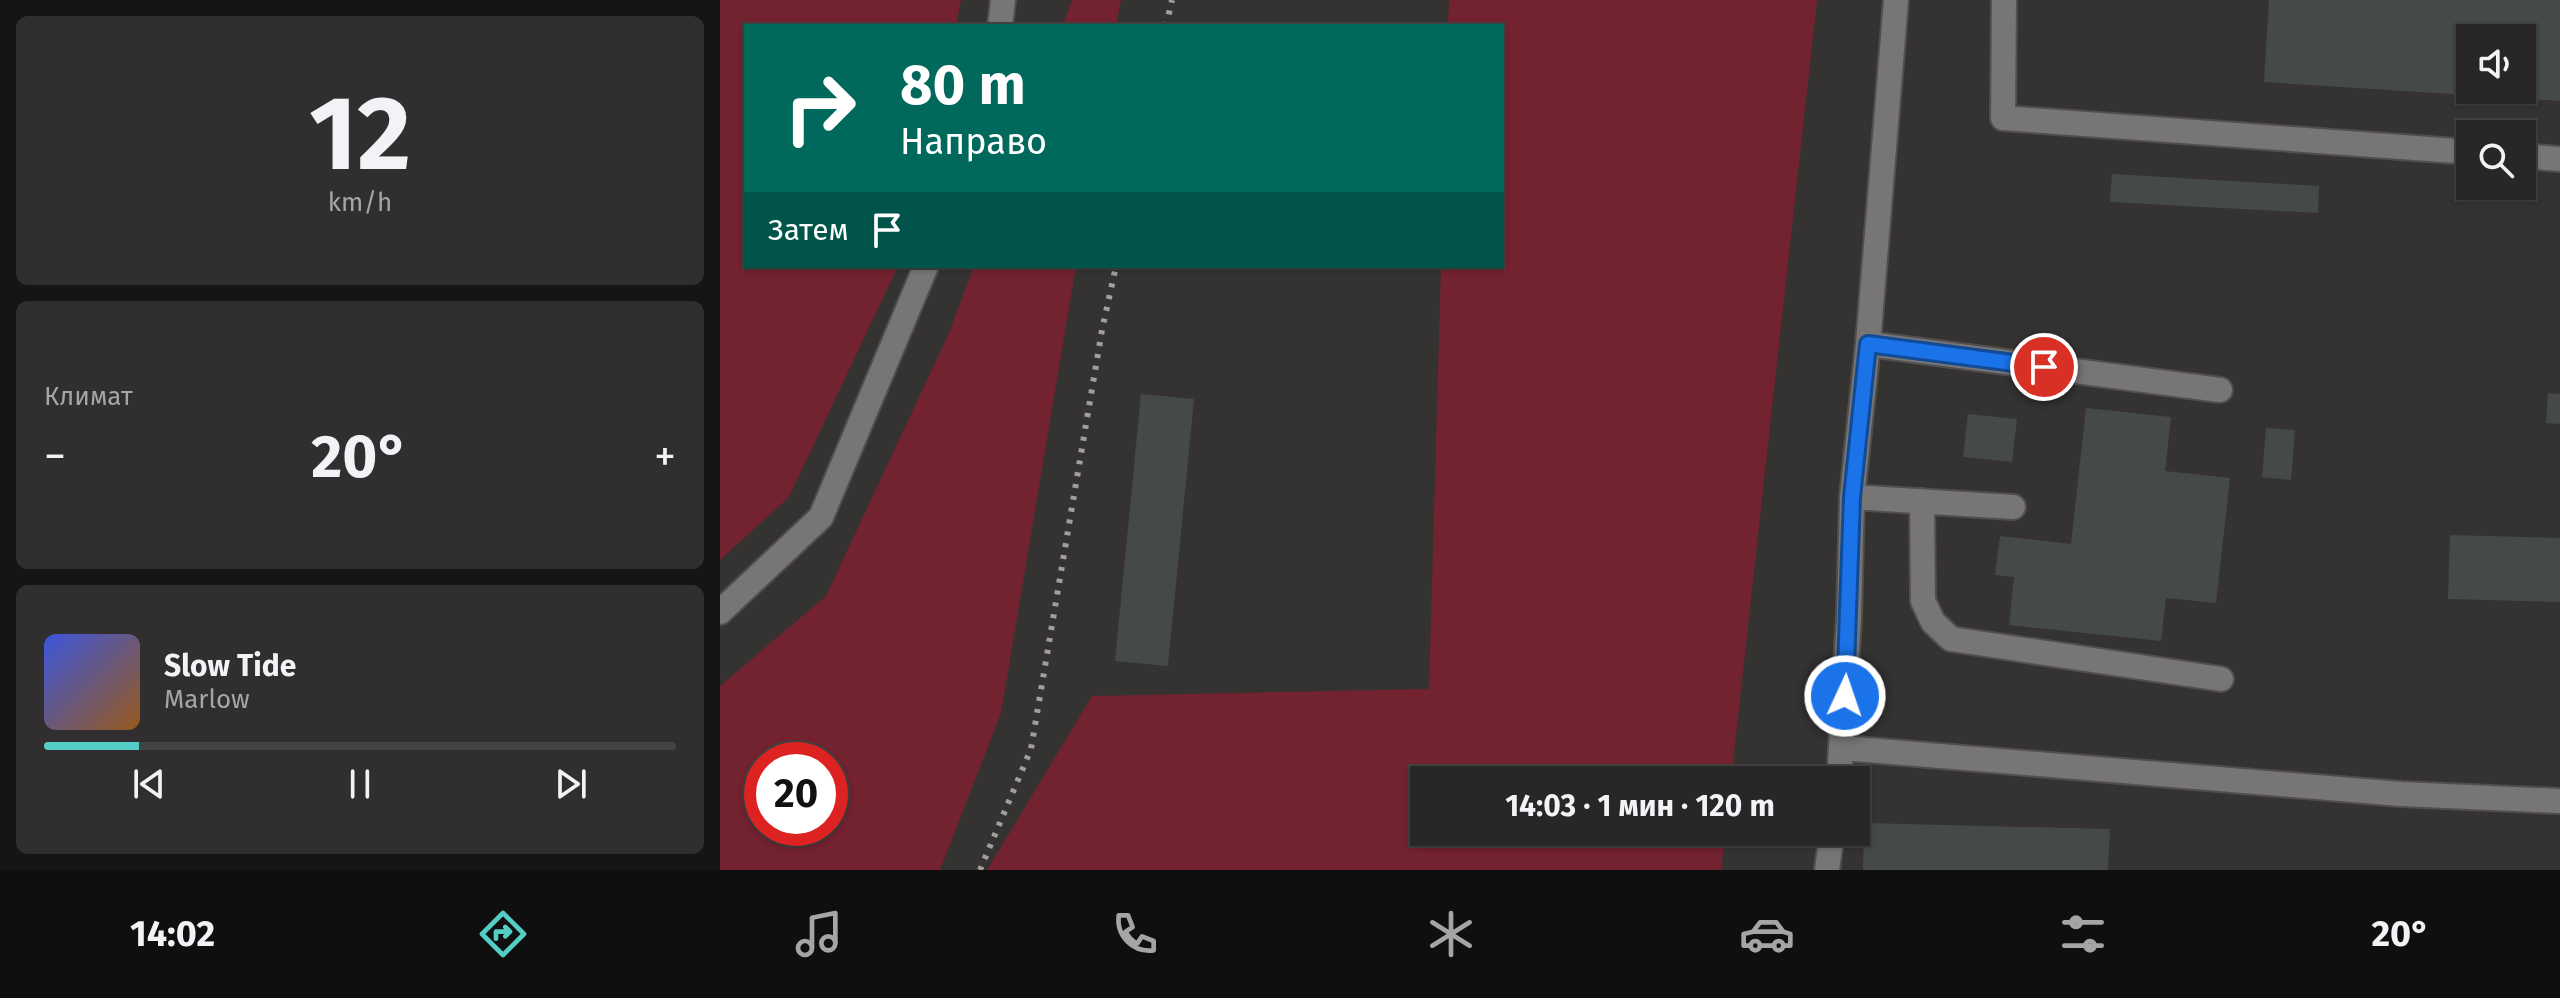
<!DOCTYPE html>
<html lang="ru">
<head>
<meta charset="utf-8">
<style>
  :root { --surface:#282626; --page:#302e2e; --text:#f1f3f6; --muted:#a5a5a7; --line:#444343; --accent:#54cdc6 }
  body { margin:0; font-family:"Fira Sans",sans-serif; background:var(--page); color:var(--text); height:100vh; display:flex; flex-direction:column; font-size:30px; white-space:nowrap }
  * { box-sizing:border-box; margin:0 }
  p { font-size:26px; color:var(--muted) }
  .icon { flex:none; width:44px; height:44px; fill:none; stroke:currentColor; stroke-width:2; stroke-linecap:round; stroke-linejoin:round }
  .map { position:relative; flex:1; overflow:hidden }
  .sheet { display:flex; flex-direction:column; gap:16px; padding:16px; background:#161515; width:720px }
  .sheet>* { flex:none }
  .guide { position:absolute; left:24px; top:24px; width:760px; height:244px; border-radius:0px; box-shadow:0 2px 6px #0004,0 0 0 2px var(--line); background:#00695c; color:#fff; overflow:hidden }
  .controls { position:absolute; left:1736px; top:24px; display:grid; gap:16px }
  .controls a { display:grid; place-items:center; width:80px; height:80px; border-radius:0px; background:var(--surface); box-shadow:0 2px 6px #0004,0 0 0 2px var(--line); font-size:40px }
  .speed { position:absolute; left:24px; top:742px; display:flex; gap:16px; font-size:40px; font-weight:700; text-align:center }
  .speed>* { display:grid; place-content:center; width:104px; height:104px; border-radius:50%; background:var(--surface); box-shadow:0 2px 6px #0004,0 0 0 2px var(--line); line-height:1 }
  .speed .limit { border:12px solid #d22; background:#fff; color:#111 }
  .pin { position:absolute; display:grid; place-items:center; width:68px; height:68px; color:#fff; margin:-34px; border:4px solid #fff; border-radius:50%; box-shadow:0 2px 8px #0007 }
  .me { position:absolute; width:88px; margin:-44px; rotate:3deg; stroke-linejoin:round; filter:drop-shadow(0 0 6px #0008) }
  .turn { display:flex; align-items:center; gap:28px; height:168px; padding:0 24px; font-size:36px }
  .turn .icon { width:104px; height:104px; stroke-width:2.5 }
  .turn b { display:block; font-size:56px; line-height:68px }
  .then { display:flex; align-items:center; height:76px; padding:0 24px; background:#0003; gap:16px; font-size:30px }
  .big { font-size:60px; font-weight:700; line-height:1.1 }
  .sheet .card { flex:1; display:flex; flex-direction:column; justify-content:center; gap:12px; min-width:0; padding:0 28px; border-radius:12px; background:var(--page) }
  .sheet .dial { align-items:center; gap:0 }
  .dial b { font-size:104px; line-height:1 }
  .song { display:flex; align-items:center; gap:24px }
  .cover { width:96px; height:96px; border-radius:12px; background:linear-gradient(135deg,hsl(230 70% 55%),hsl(30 70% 35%)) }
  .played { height:8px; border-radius:4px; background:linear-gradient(90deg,var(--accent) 15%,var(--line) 15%) }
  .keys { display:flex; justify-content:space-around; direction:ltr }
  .heat { display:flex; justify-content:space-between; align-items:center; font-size:44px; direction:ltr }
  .trip { position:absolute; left:690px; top:766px; width:460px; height:80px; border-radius:0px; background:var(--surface); box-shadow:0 2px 6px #0004,0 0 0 2px var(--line); font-weight:700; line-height:80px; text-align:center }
  .menu { display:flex; height:128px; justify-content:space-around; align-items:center; background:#100f0f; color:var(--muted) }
  .menu .icon { width:56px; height:56px }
  .menu .on { color:var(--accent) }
  .menu b { font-size:36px; color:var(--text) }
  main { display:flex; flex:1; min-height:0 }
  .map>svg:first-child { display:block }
  .green { fill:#732230; fill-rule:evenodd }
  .building { fill:#464949; fill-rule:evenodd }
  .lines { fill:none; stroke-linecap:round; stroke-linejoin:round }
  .minor-casing { stroke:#514e4e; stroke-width:28 }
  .minor { stroke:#787575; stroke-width:24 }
  .rail { stroke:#a19e9e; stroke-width:6; stroke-dasharray:4 8; stroke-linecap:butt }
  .route-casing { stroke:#114b97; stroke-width:20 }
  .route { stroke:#1a73e8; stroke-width:14 }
</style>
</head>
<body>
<main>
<section class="sheet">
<div class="card dial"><b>12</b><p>km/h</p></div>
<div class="card"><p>Климат</p>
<div class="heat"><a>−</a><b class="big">20°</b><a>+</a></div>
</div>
<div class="card">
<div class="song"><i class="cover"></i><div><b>Slow Tide</b><p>Marlow</p></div></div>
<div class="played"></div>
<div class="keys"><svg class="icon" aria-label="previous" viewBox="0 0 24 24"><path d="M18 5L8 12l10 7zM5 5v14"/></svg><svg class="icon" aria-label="pause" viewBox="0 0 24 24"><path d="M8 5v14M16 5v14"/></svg><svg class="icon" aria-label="next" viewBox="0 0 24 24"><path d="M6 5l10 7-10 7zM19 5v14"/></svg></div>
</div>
</section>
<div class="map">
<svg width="1840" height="870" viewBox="0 0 1840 870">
  <rect width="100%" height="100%" fill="#353232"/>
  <!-- green -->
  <path class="green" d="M 0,0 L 241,0 L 236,26 L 26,26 L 26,266 L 178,266 L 69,497 L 0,560 Z
    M 352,0 L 401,0 L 396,26 L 342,26 Z
    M 729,0 L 1097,0 L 1011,780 L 704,780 L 704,832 L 1005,832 L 1001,870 L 267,870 L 372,696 L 709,689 L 721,266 L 782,266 L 782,26 L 728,26 Z
    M 254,266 L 356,266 L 281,713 L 220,870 L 0,870 L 0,686 L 106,596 L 229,333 ZM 42,760 L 110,760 L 110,828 L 42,828 Z"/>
  <!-- building -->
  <path class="building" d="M 1549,0 L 1840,0 L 1840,101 L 1544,82 ZM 1750,38 L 1802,38 L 1802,90 L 1750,90 Z
    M 1392,174 L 1599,186 L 1598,213 L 1390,202 Z
    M 1828,393 L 1840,394 L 1840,424 L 1826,423 Z
    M 421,394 L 474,399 L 448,666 L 395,661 Z
    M 1366,408 L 1451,417 L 1445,471 L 1510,478 L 1496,603 L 1446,598 L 1441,641 L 1289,625 L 1294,577 L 1275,575 L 1280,536 L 1351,544 Z
    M 1248,414 L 1297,419 L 1292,462 L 1243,457 Z
    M 1546,428 L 1575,430 L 1571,480 L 1542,477 Z
    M 1730,535 L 1840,538 L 1840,602 L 1728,599 Z
    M 1144,823 L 1390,829 L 1388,870 L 1143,870 Z"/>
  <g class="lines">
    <defs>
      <path id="minor" d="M 1284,0 L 1283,118 L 1750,152
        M 280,26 L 283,0
        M 1802,156 L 1840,159
        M 1148,344 L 1500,390
        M 1132,497 L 1293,507
        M 1202,501 L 1203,601 L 1213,622 L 1231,639 L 1501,679
        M 0,612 L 101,517 L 206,266
        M 1123,748 L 1681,794 L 1840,801
        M 1119,780 L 1129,617 L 1132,497 L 1148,344 L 1176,0
        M 1107,870 L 1112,832"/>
    </defs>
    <!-- minor casing -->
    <use href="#minor" class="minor-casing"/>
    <!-- minor -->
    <use href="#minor" class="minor"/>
    <!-- rail -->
    <path class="rail" d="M 446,26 L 452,0
      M 260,870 L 311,749 L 382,330 L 396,266"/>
  </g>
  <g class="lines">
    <defs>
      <path id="route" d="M 1125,696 L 1132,497 L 1148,344 L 1324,367"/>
    </defs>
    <!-- route casing -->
    <use href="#route" class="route-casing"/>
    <!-- route -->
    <use href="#route" class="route"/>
  </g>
</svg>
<div class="controls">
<a><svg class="icon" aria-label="sound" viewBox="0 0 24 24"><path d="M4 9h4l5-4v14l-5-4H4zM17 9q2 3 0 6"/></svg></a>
<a><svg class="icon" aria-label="search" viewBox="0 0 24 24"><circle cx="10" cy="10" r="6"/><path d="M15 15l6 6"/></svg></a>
</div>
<div class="speed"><div class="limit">20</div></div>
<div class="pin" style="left:1324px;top:367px;background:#d93025"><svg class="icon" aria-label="arrive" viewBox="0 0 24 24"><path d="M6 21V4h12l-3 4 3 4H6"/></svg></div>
<svg class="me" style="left:1125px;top:696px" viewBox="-20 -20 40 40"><circle r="17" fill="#1a73e8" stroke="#fff" stroke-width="3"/><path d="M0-11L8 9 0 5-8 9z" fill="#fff"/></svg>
<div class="trip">14:03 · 1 мин · 120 m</div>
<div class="guide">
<div class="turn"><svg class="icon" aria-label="right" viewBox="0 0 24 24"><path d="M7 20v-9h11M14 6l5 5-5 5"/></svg><div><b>80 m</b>Направо</div></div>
<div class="then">Затем<svg class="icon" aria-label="arrive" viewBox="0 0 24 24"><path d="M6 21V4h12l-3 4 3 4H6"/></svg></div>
</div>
</div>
</main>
<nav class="menu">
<b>14:02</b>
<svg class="icon on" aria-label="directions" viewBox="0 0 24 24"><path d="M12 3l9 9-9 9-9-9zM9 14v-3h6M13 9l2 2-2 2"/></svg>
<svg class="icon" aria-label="music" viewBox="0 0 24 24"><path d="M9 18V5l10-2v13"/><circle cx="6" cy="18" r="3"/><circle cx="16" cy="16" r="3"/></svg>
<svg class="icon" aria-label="phone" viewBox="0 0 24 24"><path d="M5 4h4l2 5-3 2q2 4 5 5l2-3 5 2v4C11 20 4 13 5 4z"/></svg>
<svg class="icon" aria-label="climate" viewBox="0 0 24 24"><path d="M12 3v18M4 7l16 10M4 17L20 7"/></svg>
<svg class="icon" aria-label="car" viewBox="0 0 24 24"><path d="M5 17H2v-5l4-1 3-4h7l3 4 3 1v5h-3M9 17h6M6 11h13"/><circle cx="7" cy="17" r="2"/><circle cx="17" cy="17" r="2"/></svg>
<svg class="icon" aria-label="filters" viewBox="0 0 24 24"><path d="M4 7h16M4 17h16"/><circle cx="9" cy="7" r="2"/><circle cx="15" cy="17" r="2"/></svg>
<b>20°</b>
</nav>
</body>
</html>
